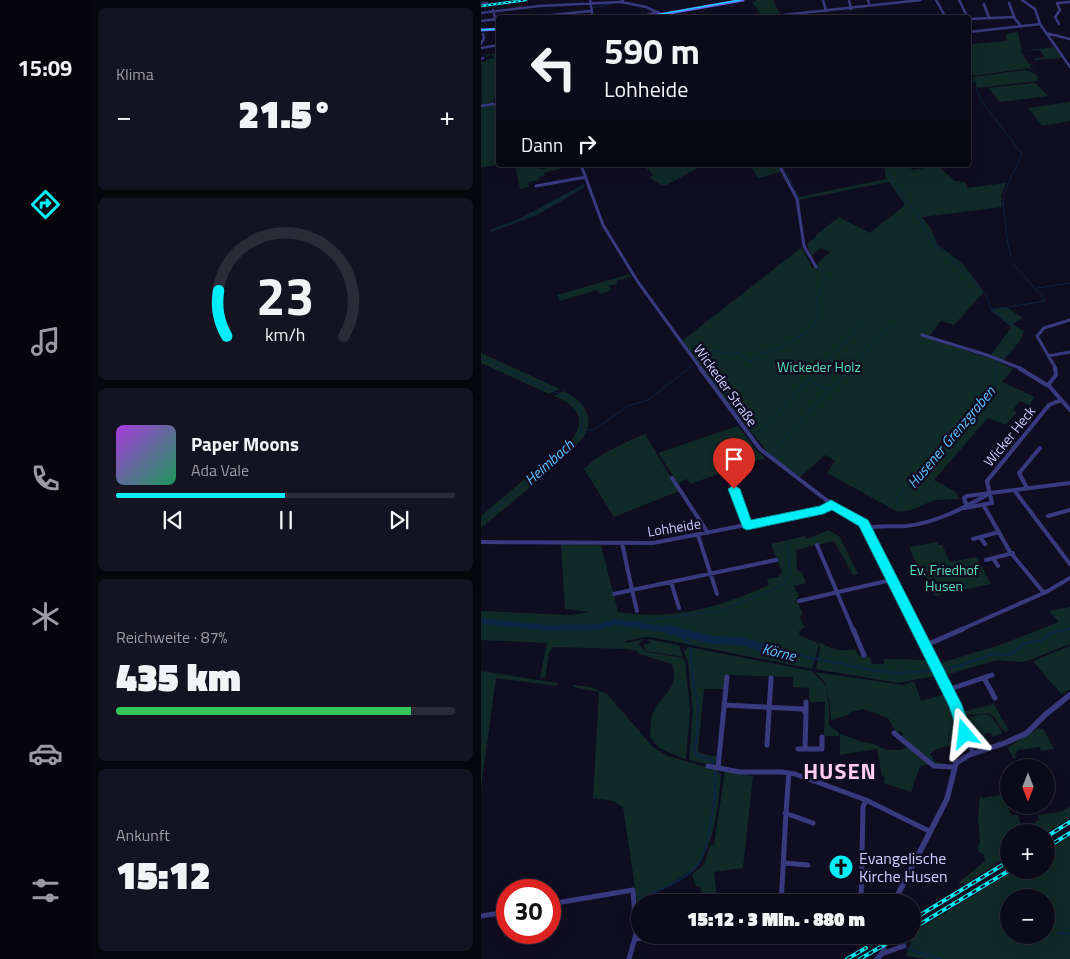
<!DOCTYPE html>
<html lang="de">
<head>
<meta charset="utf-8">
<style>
  :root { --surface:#0b0a18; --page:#141321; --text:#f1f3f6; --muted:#9a9aa2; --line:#2b2b37; --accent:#00eef7 }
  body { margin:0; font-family:"Titillium Web",sans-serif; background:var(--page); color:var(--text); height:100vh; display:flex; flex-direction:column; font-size:19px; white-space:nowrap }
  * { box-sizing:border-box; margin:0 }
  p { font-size:16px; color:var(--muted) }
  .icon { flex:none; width:28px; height:28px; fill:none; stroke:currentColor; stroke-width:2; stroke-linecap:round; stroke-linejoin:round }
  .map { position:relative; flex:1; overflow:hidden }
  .drawer { display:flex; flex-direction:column; gap:8px; padding:8px; background:#06060d; width:391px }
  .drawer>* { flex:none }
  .guide { position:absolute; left:15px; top:15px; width:475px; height:152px; border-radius:5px; box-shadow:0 5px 20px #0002,0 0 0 1px var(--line); background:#0b0a18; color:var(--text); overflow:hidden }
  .needle { width:32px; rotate:180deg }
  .fabs { position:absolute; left:519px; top:759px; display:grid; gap:10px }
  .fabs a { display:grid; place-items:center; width:55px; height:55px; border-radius:50%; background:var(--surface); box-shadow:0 5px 20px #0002,0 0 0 1px var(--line); font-size:25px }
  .speed { position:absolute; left:15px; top:879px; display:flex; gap:10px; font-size:25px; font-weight:700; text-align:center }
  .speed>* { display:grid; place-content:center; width:65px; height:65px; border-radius:50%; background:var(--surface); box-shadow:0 5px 20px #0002,0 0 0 1px var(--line); line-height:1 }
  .speed .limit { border:8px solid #d22; background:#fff; color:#111 }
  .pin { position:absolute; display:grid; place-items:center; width:42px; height:42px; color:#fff; margin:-51px -21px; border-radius:50% 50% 50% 0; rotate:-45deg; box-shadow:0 0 5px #0007 }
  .pin .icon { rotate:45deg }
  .me { position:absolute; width:55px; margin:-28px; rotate:343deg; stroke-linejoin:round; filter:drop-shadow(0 0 4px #0008) }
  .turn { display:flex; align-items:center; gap:18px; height:105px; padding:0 25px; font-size:22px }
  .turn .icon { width:65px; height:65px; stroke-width:2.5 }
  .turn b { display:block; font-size:35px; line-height:42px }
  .then { display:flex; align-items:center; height:48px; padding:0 25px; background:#0003; gap:10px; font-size:19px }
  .big { font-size:38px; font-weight:800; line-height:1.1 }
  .drawer .tile { flex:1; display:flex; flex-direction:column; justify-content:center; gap:8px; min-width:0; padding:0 18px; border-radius:8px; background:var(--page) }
  .drawer .dial { align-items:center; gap:0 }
  .dial svg { height:130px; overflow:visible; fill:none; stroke:var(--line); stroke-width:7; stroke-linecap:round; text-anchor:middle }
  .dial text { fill:var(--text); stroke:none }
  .song { display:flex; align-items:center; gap:15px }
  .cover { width:60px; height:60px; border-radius:8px; background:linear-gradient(135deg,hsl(280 70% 55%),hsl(150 70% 35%)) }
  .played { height:5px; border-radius:2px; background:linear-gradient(90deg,var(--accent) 50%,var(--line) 50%) }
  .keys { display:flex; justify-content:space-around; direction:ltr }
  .heat { display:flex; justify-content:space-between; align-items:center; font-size:28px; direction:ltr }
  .charge { height:8px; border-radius:4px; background:linear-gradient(90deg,#34c759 87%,var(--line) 0) }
  .trip { position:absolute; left:150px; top:894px; width:290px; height:50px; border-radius:25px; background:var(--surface); box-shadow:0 5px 20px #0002,0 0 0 1px var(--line); font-weight:800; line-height:50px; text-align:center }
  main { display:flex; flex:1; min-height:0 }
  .tab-bar { display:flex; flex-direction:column; width:90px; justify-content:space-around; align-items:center; background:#04040a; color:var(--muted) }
  .tab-bar .icon { width:35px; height:35px }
  .tab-bar .selected { color:var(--accent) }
  .tab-bar b { font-size:22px; color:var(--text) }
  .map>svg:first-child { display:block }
  .green { fill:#102a28; fill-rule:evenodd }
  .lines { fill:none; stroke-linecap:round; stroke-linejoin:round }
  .stream-far1 { stroke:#0c2545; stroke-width:1 }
  .stream { stroke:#0c2545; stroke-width:2 }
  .river-far1 { stroke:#0c2545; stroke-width:5.5 }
  .river { stroke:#0c2545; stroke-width:8 }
  .minor-far3 { stroke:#383a80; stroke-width:2.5 }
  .minor-far2 { stroke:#383a80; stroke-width:3 }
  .minor-far1 { stroke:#383a80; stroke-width:4 }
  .minor { stroke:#383a80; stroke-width:5 }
  .tertiary-far1 { stroke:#383a80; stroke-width:2.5 }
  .tertiary { stroke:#383a80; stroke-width:5.5 }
  .secondary { stroke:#646aff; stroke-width:3 }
  .tram { stroke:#00eef7; stroke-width:1 }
  .rail-far1-casing { stroke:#00eef7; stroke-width:2.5 }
  .rail-casing { stroke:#00eef7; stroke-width:4 }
  .rail-far1 { stroke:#0f0d20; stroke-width:1; stroke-dasharray:2.5; stroke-linecap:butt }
  .rail { stroke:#0f0d20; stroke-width:2; stroke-dasharray:5; stroke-linecap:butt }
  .route { fill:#00eef7; stroke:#009ba1 }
  .labels { text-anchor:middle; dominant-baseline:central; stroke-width:5; stroke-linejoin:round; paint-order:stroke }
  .park-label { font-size:14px; fill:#59dfb4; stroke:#0f0d20 }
  .street-label { font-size:14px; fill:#cfccff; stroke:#0f0d20 }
  .water-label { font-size:15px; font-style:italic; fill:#5bbdff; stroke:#0f0d20 }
  .near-poi-label { font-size:16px; fill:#cfccff; stroke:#0f0d20; text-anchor:start }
  .near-district-label { font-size:22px; font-weight:bold; letter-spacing:1px; fill:#ffcef0; stroke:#0f0d20 }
</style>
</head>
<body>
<main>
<nav class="tab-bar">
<b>15:09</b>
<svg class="icon selected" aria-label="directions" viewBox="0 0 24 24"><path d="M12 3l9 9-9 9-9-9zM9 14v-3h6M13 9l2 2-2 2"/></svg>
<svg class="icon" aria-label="music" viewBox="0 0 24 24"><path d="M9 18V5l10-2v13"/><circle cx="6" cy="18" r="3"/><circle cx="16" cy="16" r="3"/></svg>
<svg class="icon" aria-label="phone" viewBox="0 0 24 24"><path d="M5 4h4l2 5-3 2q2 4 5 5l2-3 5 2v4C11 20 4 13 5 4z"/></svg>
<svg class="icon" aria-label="climate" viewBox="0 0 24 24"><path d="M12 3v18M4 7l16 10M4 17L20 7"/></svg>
<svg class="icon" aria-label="car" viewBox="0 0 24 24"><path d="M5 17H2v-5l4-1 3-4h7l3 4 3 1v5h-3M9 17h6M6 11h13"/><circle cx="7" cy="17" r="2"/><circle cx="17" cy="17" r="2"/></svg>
<svg class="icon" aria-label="filters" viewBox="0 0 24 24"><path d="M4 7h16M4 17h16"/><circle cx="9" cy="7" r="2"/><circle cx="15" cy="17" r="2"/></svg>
</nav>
<section class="drawer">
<div class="tile"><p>Klima</p>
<div class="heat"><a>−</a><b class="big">21.5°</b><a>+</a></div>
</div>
<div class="tile dial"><svg viewBox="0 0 100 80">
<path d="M14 69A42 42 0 1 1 86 69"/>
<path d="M14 69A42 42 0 0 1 9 41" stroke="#00eef7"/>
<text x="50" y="56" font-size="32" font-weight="700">23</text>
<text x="50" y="72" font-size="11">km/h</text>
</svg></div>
<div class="tile">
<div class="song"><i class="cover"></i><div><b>Paper Moons</b><p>Ada Vale</p></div></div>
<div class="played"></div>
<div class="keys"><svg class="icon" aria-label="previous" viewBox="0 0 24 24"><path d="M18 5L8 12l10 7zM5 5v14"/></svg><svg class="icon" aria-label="pause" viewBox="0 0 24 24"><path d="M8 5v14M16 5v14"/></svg><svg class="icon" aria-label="next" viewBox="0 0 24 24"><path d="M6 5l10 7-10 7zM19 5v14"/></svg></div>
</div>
<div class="tile"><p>Reichweite · 87%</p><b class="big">435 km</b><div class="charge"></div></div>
<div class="tile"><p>Ankunft</p><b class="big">15:12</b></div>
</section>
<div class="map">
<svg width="589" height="959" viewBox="0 0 589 959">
  <rect width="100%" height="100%" fill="#0f0d20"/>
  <!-- green -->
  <path class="green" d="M 274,0 L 292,0 L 299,14 L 280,15 L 271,2 L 275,2 Z
    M 537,32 L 541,51 L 573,47 L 581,58 L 554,60 L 553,58 L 564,58 L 559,50 L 539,51 L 548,64 L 555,64 L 549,65 L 550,68 L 557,70 L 548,68 L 492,76 L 488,58 L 488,44 L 526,41 L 525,34 Z
    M 17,53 L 17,95 L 14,96 L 12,103 L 1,105 L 0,61 L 5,62 L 5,60 L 13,58 L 11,55 L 5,57 L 5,55 L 0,55 Z
    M 544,70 L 553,73 L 557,77 L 556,81 L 496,88 L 492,77 Z
    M 554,83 L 567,96 L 519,102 L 507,88 Z
    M 589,102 L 589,121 L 561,126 L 547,108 Z
    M 17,104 L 17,165 L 0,167 L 0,107 Z
    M 34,165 L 42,167 L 56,166 L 59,169 L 94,165 L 63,173 L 64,176 L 58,177 L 59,180 L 47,182 L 48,187 L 39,189 Z
    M 161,165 L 223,165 L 185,185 L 181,185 L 169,178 L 172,174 Z
    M 281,165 L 296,165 L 300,172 L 277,178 L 270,167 Z
    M 403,165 L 428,165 L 431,170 L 457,166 L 474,181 L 484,182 L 486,188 L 525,183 L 520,196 L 521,207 L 441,217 L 450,229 L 456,244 L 483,265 L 503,292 L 473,325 L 460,321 L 447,338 L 508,358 L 530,327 L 509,309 L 525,307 L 542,318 L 532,324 L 543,331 L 539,341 L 520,363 L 532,369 L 521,382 L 554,397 L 548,405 L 539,401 L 532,410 L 536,412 L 525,425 L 507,418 L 453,480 L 475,492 L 478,499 L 454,500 L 430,510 L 417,512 L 346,473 L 354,461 L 344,455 L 318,478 L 290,456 L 246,403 L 201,341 L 321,247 L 331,268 L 349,252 L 340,248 L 330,256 L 326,244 L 336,236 L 335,235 L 358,217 L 389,233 L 424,205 L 408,182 L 318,200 L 317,197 L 405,179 Z
    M 103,184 L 104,187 L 56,215 L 10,232 L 9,230 L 38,219 Z
    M 149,274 L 150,277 L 135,281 L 137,284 L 128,286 L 131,290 L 119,294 L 116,290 L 79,301 L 76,295 Z
    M 0,353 L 79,389 L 68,394 L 0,363 Z
    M 83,391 C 97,399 112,411 106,430 C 100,449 20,511 0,528 L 0,516 L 93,437 C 106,415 92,404 73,396 Z
    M 257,426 L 275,450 L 284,458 L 209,484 L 206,479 L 197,483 L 177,453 Z
    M 164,434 L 198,491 L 133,517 L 103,469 C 118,454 144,442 164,434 Z
    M 348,530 L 359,537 L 377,574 L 372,575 L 353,541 L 315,550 L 316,571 L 321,572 L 325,583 L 313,586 L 318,597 L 315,598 L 316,602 L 313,603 L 317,603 L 322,615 L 318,616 L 324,627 L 318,631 L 319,636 L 335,642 L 338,646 L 331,669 L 175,638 L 164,637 L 144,641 L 144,643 L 163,639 L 157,644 L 166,652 L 201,658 L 204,661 L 209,711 L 205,758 L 203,759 L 178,748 L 169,737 C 170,730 169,720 172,713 C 178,696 200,689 191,664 L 158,654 L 156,651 L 147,649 L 72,647 L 68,653 L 64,678 L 59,677 L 66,643 L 0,640 L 0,611 L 88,615 L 111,612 L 84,609 L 80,544 L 120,545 L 137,612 C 193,621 237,607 288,585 L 286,579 L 297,577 L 301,572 L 290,544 L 324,536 L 326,539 Z
    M 456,542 L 458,545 L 461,545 L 469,562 L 496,557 L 510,584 L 454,596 L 443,573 L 440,574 L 428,547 Z
    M 589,607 L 589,644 L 546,661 L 538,662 L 516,660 L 465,675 L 461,674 L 456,664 L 519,645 L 578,622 L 568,611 Z
    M 166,639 L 198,645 L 202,657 L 166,651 L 163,647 L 164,644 L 170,643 Z
    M 338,642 C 354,650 357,652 374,649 L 377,655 L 389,657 L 391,664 L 403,664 L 403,659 L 446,660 L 454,676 L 417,683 L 335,669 L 339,649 Z
    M 589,646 L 589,689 L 580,694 L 552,661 Z
    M 207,647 L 331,671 L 345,686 L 348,704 L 348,725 L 358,733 L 358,736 L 343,736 L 344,702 L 328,702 L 328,688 L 312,687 L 312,677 L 245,675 L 243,689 L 223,689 L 217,750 L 219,753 L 236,757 L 234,763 L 226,764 L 208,760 L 212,711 L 207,662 L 203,652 Z
    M 0,671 L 77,683 L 75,686 L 15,678 L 0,788 Z
    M 334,672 L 415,684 L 423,685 L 433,681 L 440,701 L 464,694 L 470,707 L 482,741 L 453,750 L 449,754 L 454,762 L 463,763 L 464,765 L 454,766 L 418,737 L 422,736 L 420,731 L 415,732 L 407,718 L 383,709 L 370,712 L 370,714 L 350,720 L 349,704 L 345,684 Z
    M 92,685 L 110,687 L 126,694 L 172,747 L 184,755 L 235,770 L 240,774 C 238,800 233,856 210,871 L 162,900 L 156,901 L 142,807 L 132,801 L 112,798 L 118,692 L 92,687 Z
    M 513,704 L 528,731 L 524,732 C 510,717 517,710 492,715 L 490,713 L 489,716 L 483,716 L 481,712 Z
    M 503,714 L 510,716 L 522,733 L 512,737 L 509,732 L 503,734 L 506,739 L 493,742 L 484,718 Z
    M 557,728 L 563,730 L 573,749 L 560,751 L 559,747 L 537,750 L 534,754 L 535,759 L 533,759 L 527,749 L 528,746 L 551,733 Z
    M 359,734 L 382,742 L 393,744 L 406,750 L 419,750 L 428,747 L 450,764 L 439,766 L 430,792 L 403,783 L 404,777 L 401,776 L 396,749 L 359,755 Z
    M 244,771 L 272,776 L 262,868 L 233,872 L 236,896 L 221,897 L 219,886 L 215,887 L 211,874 L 223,865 L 229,845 L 233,845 Z
    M 519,795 L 531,815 L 537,815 L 540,825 L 555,823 L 555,821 L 558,820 L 556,815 L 579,812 L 589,807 L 589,818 L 565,833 L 528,832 L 527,855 L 485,884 L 477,883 L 504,861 L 503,855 L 496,850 L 499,842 L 497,817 L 499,796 L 501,798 Z
    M 589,836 L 589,959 L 444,959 L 425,956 L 430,942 L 425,936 L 431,935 L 431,933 L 534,870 L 565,870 L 565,851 ZM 528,898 L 565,898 L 565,935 L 528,935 Z"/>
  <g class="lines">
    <!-- stream-far1 -->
    <path class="stream-far1" d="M 112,8 L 130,4
      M 488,60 L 488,62
      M 488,65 L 492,82
      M 495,88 L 500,100
      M 500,101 L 505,107
      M 506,108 L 511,115
      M 512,116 L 524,132
      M 525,133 L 531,140
      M 531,141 L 536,148
      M 404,165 L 412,183 L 435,213
      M 302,168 L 305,173
      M 306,174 L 313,188
      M 532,174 L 541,154 L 537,149
      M 529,181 L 530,177
      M 314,190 L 317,197
      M 523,193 L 528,182
      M 522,197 L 523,216
      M 318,198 L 318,205
      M 436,214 L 453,245 L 476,264 L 505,295 L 510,310 L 534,326
      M 524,218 L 525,230
      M 10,230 L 51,215 L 102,186
      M 525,232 L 527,243
      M 527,245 L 530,256
      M 531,263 L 542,275
      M 337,268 L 341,273
      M 342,274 L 348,282
      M 543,276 L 558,293
      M 340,286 L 343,283
      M 556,288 L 589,283
      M 510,310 L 564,301 L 560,294
      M 292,351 C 304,345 335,331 337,316 C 338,311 336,305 335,300 L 339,295 L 339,287
      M 0,358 L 89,399 C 105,413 105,428 92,444 L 0,521
      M 217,360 L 234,351 L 249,354 L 258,353 L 266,360 L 272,361 L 282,352 L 291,352
      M 329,381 L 338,385
      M 340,386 L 348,390
      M 107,430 L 112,430 L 147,406 L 167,400 L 212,365
      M 273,437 L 387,318
      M 298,461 L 289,453 L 411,325
      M 415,502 L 416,498 L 515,386 L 514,363 L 534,348
      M 150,622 L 239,611 L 302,585 L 309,572 L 307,542
      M 584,630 L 589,629"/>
    <!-- stream -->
    <path class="stream" d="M 192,631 L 209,643
      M 209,648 L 213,688 L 217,703 L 216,737 L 213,752 L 217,756 L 230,759 L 232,763
      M 286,649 L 391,670 L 415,673 L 453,671
      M 457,670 L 481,665 L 511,654 L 528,655 L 543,644 L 561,640 L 570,633 L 589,629
      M 162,898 C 179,889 203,881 216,866 C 227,853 237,790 234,772
      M 577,933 L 589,934
      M 417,945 L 425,943
      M 427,949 L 460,959"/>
    <!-- river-far1 -->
    <path class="river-far1" d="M 0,621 L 67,628 L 116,627 L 134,622 L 190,630"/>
    <!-- river -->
    <path class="river" d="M 185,629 L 232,640 L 261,641 L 286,649"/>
    <!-- minor-far3 -->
    <path class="minor-far3" d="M 109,0 L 112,18
      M 342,0 L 345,11
      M 368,0 L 370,9
      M 387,0 L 388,3
      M 455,0 L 465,18
      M 478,0 L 487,18
      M 541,0 L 554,9 L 559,24 L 589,67
      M 528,3 L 534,19 L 540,26
      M 0,4 L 6,3
      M 503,4 L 508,18
      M 12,10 L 17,29
      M 0,13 L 58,6 L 140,2
      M 166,15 L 177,12
      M 40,18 L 110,11
      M 197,18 L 302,15 L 440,0
      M 488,19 L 533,17
      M 0,21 L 16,19
      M 578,24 L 574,17 L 579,10 L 576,3 L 589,2
      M 488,32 L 559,24
      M 565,33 L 589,39
      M 0,44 L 3,38 L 2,34
      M 0,48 L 18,45
      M 0,59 L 2,58
      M 0,106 L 18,103"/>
    <!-- minor-far2 -->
    <path class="minor-far2" d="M 100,165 L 122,225 L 157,282 L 220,369
      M 298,165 L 316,199 L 323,246 L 335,267
      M 55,186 L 105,177
      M 441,335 L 506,355 L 541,369
      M 567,356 L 589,352
      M 575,369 L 556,336 L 563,328 L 589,320"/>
    <!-- minor-far1 -->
    <path class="minor-far1" d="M 219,368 L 279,449 L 344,499 L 384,526 L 435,630
      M 538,368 L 569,387 L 589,410
      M 567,385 L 575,375 L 574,368
      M 249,477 L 266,525
      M 191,478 L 227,533
      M 251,482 L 258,481
      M 546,488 L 538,473 L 559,448
      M 533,490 L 589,564
      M 503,506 L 529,552 L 563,593
      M 486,507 L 483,498 L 486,496 L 589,483
      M 484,508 L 511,503 L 506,481 L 568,405 L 580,400
      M 567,516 L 589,510
      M 386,528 C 399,525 412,527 425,526 C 455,523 483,508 509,493
      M 217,535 L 236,594
      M 499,537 L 504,544
      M 492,539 L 518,532
      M 0,542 L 172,543 L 342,510 L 351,504
      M 141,543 L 151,590 L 295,560
      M 336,545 L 372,630
      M 512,558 L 517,566
      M 505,560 L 532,553
      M 190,582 L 198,608
      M 133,594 L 151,590 L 156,611
      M 318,601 L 410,580
      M 479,630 L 565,592 L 589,578"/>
    <!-- minor -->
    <path class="minor" d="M 372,629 L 383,655
      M 434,629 L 474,705 L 492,753
      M 443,646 L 482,629
      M 503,678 L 514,698
      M 466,690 L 511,675
      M 325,702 L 325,713
      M 243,705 L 322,709 L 325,713 L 324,749
      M 413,733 L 453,766 L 474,767
      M 286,745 L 290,678
      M 317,749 L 341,749 L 341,737
      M 227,766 L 259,772 L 301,772 L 314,774 L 385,800 L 448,831
      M 237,768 L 246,677
      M 304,813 L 332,823
      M 303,863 L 327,865
      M 300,902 C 303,859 304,816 308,773
      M 380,902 L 382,807 L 385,800
      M 69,904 L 152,890 L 155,934 L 148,959
      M 0,916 L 26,912
      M 154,939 L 200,935
      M 403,953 L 423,946"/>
    <!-- tertiary-far1 -->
    <path class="tertiary-far1" d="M 142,0 L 140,2 L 165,7 L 180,14"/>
    <!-- tertiary -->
    <path class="tertiary" d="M 413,902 L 466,799 L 475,763 L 488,755 L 524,743 L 546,733 L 564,715 L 589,695
      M 396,959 L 403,951 L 400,935"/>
    <!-- secondary -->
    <path class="secondary" d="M 160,18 L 262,0
      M 0,30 L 18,29"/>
    <!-- tram -->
    <path class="tram" d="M 157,18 L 259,0
      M 0,30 L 18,29"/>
    <defs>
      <path id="rail-far1" d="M 0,6 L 45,0"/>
      <path id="rail" d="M 565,837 L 589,822
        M 565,848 L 589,833
        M 431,920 L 528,861
        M 431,929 L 529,870
        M 366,959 L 385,948
        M 379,959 L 420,935"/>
    </defs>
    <!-- rail-far1 casing -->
    <use href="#rail-far1" class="rail-far1-casing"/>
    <!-- rail casing -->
    <use href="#rail" class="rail-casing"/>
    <!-- rail-far1 -->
    <use href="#rail-far1" class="rail-far1"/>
    <!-- rail -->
    <use href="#rail" class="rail"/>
  </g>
  <!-- route -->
  <path class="route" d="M 253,485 L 259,489 L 270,520 L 339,506 L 350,500 L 387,520 L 481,705 L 491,734 L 488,738 L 484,740 L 479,738 L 468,706 L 378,526 L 351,510 L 342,514 L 266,530 L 262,528 L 247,489 Z"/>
  <!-- icons -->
  <defs>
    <symbol id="church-disc" viewBox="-11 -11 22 22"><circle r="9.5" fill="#00eef7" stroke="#0f0d20"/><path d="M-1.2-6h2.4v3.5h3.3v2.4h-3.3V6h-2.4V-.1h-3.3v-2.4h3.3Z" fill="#111"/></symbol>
  </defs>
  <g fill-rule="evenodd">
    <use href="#church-disc" x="346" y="853" width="28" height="28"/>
  </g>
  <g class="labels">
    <!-- park labels -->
    <g class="park-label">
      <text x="338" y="366">Wickeder Holz</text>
      <text x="463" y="569">Ev. Friedhof<tspan x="463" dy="16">Husen</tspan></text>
    </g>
    <!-- street labels -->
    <g class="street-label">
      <text transform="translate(245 385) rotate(54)">Wickeder Straße</text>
      <text transform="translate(528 436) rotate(-51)">Wicker Heck</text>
      <text transform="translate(193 527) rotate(-9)">Lohheide</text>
    </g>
    <!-- water labels -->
    <g class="water-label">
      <text transform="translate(470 437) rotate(-50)">Husener Grenzgraben</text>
      <text transform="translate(68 462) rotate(-42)">Heimbach</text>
      <text transform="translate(298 652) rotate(14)">Körne</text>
    </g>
    <!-- near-poi labels -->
    <g class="near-poi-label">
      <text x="378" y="858">Evangelische<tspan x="378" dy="18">Kirche Husen</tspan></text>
    </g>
    <!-- near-district labels -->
    <g class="near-district-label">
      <text x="359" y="771">HUSEN</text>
    </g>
  </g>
</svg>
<div class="fabs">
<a><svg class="needle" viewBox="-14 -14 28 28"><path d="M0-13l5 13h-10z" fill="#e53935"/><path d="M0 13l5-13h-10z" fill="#9a9aa2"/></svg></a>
<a>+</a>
<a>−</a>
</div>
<div class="speed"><div class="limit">30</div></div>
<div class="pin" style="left:253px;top:489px;background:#d93025"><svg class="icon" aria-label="arrive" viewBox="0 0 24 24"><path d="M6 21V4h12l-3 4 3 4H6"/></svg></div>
<svg class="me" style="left:484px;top:734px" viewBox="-20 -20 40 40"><path d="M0-17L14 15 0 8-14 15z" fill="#00eef7" stroke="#fff" stroke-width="4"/></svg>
<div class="trip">15:12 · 3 Min. · 880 m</div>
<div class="guide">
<div class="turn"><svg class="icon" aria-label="left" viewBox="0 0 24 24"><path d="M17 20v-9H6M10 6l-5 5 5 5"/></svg><div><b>590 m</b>Lohheide</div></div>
<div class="then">Dann<svg class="icon" aria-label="right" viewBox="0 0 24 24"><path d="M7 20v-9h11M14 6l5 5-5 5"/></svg></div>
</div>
</div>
</main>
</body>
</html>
